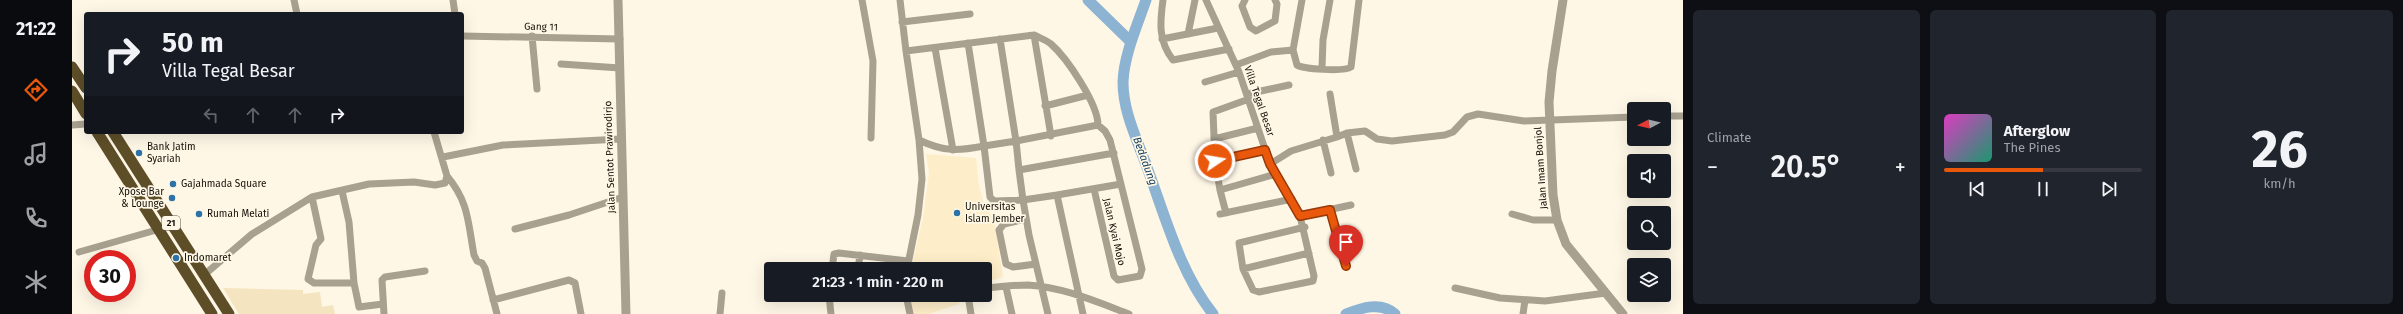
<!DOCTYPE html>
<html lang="en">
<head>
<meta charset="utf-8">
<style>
  :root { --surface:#171b24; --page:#20242c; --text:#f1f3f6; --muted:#9ea1a6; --line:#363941; --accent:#ea580c }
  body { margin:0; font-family:"Fira Sans",sans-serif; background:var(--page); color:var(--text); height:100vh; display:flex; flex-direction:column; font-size:15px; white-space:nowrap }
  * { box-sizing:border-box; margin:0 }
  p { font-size:13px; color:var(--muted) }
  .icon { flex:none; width:22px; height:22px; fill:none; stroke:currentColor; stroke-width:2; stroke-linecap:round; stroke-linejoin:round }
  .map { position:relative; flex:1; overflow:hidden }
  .drawer { display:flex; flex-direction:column; gap:10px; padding:10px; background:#0d0f14; width:720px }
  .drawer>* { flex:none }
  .top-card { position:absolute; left:12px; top:12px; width:380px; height:122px; border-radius:4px; box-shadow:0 4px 16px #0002; background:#171b24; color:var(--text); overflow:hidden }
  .needle { width:26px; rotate:263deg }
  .buttons { position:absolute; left:1555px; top:102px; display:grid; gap:8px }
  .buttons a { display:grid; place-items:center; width:44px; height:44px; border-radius:4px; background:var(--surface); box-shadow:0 4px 16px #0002; font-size:20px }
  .speed { position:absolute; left:12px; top:250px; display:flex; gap:8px; font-size:20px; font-weight:700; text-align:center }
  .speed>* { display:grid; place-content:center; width:52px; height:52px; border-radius:50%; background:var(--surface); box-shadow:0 4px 16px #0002; line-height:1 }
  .speed .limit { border:6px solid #d22; background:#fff; color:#111 }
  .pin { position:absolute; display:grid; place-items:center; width:34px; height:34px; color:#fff; margin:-41px -17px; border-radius:50% 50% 50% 0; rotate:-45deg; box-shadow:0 0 4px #0007 }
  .pin .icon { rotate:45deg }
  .me { position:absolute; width:44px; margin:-22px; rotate:78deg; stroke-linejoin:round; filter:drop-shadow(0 0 3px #0008) }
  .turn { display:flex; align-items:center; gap:14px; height:84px; padding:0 12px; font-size:18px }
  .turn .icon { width:52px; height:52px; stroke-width:2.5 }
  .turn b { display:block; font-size:28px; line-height:34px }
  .lanes { display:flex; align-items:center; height:38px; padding:0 12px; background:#0003; justify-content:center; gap:20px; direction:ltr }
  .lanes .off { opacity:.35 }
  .big { font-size:30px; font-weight:600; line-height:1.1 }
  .drawer .widget { flex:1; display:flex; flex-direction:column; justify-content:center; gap:6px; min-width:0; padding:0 14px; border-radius:6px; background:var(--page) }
  .drawer .dial { align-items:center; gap:0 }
  .dial b { font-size:52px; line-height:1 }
  .song { display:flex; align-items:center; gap:12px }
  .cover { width:48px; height:48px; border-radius:6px; background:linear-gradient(135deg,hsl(310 70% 55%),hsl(160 70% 35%)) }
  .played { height:4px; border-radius:2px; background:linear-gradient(90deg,var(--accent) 50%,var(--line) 50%) }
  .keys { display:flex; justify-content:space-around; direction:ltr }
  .heat { display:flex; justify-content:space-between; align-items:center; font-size:22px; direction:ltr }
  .drawer .tiles { flex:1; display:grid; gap:10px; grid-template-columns:repeat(3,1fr) }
  .trip { position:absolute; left:692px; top:262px; width:228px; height:40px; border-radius:4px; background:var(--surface); box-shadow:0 4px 16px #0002; font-weight:600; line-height:40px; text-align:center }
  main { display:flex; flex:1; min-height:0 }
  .tab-bar { display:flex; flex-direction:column; width:72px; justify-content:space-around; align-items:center; background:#090b0e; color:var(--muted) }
  .tab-bar .icon { width:28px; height:28px }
  .tab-bar .on { color:var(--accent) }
  .tab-bar b { font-size:18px; color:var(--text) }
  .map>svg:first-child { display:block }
  .built { fill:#fdedc8 }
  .green { fill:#f4e4c0 }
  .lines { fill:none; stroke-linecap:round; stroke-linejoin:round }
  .river { stroke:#8db3d3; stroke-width:11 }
  .minor { stroke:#a9a18f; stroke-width:7 }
  .tertiary { stroke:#a9a18f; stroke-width:9 }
  .trunk { stroke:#5e4e28; stroke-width:11 }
  .route-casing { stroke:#983908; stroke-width:10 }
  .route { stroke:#ea580c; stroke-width:7 }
  .poi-dot { fill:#2c72a6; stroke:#fff7e6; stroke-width:1.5 }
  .labels { text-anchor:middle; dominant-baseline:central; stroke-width:3.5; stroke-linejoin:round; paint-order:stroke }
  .shield { fill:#fff7e6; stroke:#5a5549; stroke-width:1 }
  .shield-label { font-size:9px; font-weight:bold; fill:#140f06 }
  .street-label { font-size:10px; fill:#140f06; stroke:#fff7e6 }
  .poi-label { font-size:10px; fill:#140f06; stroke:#fff7e6; text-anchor:start }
  .water-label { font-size:11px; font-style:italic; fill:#103c5d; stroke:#fff7e6 }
</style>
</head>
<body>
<main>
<nav class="tab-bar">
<b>21:22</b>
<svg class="icon on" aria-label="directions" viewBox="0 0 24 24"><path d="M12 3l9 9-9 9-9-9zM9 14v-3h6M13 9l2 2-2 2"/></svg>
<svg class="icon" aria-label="music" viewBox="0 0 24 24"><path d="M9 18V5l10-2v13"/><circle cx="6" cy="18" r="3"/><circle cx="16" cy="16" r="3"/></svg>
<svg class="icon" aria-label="phone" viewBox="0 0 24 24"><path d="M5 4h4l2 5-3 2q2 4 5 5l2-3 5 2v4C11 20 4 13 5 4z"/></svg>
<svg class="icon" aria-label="climate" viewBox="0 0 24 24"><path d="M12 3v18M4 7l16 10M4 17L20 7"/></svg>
</nav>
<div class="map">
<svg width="1611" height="314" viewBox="0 0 1611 314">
  <rect width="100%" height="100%" fill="#fff7e6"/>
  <!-- built -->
  <path class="built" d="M 854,154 L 904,158 L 907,186 L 913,208 L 922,218 L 931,277 L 913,282 L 913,269 L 839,269 L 851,218 L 857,173 Z
    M 837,295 L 887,295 L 887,304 L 857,314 L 841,314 Z"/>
  <!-- green -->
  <path class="green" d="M 151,288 L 231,290 L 231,294 L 248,292 L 250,307 L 261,305 L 263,314 L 167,314 Z"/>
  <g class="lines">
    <!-- river -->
    <path class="river" d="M 1016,0 L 1059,42
      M 1074,0 C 1065,26 1052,55 1051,82 C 1051,113 1066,141 1076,170 C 1094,219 1108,272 1141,314
      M 1274,314 C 1289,308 1309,301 1323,314"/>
    <!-- minor -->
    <path class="minor" d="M 222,0 L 225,14
      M 381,0 L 383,14
      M 790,0 L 801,61 L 799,138
      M 828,0 L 834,51 L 962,35 C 968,38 974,40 979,44 C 995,58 1026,104 1026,125 L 1033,131 L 1038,140 L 1070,269 L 1068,276 L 1046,280 L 1042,276 L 1022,189
      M 1091,0 C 1088,22 1086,41 1101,60 L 1157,49
      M 1134,0 L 1167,72 L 1198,164 L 1228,216 L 1242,276 L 1241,281 L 1187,292 L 1181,290 L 1171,269 L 1167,243 L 1233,227
      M 1173,0 L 1170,6 L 1178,27 L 1184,31 L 1203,21 L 1205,4 L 1203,0
      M 1230,0 L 1221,50 L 1225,65 C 1231,69 1272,72 1279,67 L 1287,0
      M 830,22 L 898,14
      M 1116,34 L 1123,0
      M 962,35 L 979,136
      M 390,36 L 548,39
      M 460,36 L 465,89
      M 928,39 L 944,141 L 912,146 L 918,197 L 922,201 L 951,200 L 957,235 L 976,314
      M 1090,39 L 1146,28
      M 863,48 L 881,150
      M 834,51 L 847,140 C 872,152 886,151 912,146 L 896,43
      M 489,64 L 548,68
      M 1164,65 L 1199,52 L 1221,50
      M 1250,68 L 1251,40 L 1258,0
      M 1133,82 L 1167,72
      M 1175,94 L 1217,85
      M 1177,99 L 1141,112 L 1143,161 L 1148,190 L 1204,174
      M 973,106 L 1016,95
      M 1592,116 L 1611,116
      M 0,125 L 14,124
      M 1275,133 L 1293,131 L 1305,139 L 1320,141 L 1373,135 L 1381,132 L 1395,117 L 1406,114 L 1452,121 L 1562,117
      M 1265,137 L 1275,133 L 1284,169
      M 1142,139 L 1186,128
      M 1251,140 L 1259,173
      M 371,157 L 431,145 L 549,139
      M 1143,161 L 1193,150
      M 1198,164 L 1219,151 L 1265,137 L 1258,94
      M 947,170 L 944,141 L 1026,125
      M 375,176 C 397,202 396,223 402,255 L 405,261 L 410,263 L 413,268 L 425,314
      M 1148,190 L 1154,213
      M 985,195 L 951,200 L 947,170 L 1042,153
      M 240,197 L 249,239 L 244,245 L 236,279 L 242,283 L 282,283 L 277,222 L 270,191
      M 1258,210 L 1274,266
      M 1148,214 L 1220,199
      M 1440,214 L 1461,220 L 1485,220
      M 1228,216 L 1279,205
      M 954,219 L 932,224 L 927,230 L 934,264 L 941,267 L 964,264
      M 443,229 L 497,215 L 551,197
      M 7,252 L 88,229
      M 760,269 L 762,254 L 767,253 L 836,261
      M 786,269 L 788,255
      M 835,269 L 846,215 L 850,179 L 847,140
      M 1171,269 L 1237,253
      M 132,275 L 180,234 L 240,197 L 297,184 L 342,182 L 363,185 L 373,183 L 375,176 L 362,132
      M 282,283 L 287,307 L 311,304
      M 934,287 L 940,314
      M 913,288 C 927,287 942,285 956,285 C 991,287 1025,302 1057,314
      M 1383,288 L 1428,298 L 1473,301 L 1534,293
      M 757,295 L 759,314
      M 834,295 L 838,314
      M 896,295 L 899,314
      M 421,300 L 497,280 L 503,283 L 509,314
      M 312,314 L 310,280 L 313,277 L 353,271
      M 648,314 L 650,293
      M 1011,314 L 985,195 L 1049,184
      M 1451,314 L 1453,300"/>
    <!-- tertiary -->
    <path class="tertiary" d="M 546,0 L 554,314
      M 1491,0 L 1480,71 L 1477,102 L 1481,195 L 1485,220 L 1494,244 L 1551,314"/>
    <!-- trunk -->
    <path class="trunk" d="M 0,67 L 14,88
      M 0,91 L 14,114
      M 25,132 L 140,314
      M 41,132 L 157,314"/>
  </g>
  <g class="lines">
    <defs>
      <path id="route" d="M 1143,161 L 1193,150 L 1198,164 L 1228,216 L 1258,210 L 1274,266"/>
    </defs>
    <!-- route casing -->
    <use href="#route" class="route-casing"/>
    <!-- route -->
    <use href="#route" class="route"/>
  </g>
  <!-- markers -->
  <g class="poi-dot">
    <circle cx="67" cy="153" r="4"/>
    <circle cx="101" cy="184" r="4"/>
    <circle cx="100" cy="198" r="4"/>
    <circle cx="885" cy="213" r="4"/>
    <circle cx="127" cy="214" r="4"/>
    <circle cx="104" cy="258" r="4"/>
  </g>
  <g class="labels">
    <!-- shield labels -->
    <rect class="shield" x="90" y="216" width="18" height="14" rx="3"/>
    <g class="shield-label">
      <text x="99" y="223">21</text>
    </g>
    <!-- street labels -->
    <g class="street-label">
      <text transform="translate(469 27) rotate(2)">Gang 11</text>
      <text transform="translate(1187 101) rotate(71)">Villa Tegal Besar</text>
      <text transform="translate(538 157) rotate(-92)">Jalan Sentot Prawirodirjo</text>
      <text transform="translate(1469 168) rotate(-94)">Jalan Imam Bonjol</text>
      <text transform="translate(1042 232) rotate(77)">Jalan Kyai Mojo</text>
    </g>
    <!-- poi labels -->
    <g class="poi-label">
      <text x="75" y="147">Bank Jatim<tspan x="75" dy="12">Syariah</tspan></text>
      <text x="109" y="184">Gajahmada Square</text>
      <text x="92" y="192" text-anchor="end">Xpose Bar<tspan x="92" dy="12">&amp; Lounge</tspan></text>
      <text x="893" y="207">Universitas<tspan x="893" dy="12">Islam Jember</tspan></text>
      <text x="135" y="214">Rumah Melati</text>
      <text x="112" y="258">Indomaret</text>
    </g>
    <!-- water labels -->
    <g class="water-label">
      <text transform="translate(1073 161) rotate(70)">Bedadung</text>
    </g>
  </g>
</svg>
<div class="buttons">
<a><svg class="needle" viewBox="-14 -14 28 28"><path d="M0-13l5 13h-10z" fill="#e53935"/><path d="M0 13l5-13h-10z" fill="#9ea1a6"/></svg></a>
<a><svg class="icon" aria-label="sound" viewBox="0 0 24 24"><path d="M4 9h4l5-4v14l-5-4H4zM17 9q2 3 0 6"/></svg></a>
<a><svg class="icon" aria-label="search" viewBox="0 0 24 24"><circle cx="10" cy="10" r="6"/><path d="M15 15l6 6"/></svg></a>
<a><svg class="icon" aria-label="layers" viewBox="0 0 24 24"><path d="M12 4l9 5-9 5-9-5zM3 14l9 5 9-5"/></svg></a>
</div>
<div class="speed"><div class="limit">30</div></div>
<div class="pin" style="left:1274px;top:266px;background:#d93025"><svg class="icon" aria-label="arrive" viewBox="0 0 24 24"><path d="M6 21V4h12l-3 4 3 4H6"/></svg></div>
<svg class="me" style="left:1143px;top:161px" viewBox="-20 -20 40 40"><circle r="17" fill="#ea580c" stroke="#fff" stroke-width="3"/><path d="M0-11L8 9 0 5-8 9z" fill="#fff"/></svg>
<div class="trip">21:23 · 1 min · 220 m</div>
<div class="top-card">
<div class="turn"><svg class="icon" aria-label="right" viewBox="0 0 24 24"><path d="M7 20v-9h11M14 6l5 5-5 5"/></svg><div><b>50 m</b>Villa Tegal Besar</div></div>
<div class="lanes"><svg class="icon off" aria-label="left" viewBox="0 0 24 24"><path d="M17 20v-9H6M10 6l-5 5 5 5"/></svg><svg class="icon off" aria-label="ahead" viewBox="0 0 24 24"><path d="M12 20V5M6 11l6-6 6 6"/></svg><svg class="icon off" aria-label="ahead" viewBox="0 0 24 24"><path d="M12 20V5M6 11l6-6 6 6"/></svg><svg class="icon" aria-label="right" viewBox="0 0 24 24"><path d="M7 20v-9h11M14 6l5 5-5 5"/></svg></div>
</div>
</div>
<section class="drawer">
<div class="tiles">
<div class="widget"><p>Climate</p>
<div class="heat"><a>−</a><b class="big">20.5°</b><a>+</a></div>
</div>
<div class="widget">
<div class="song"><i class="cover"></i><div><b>Afterglow</b><p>The Pines</p></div></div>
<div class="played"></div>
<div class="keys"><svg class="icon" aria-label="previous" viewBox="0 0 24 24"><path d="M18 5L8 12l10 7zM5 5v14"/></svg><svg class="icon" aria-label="pause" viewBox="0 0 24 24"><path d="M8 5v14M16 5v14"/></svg><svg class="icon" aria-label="next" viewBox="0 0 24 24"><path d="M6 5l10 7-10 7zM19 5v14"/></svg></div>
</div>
<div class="widget dial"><b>26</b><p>km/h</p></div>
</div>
</section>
</main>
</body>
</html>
